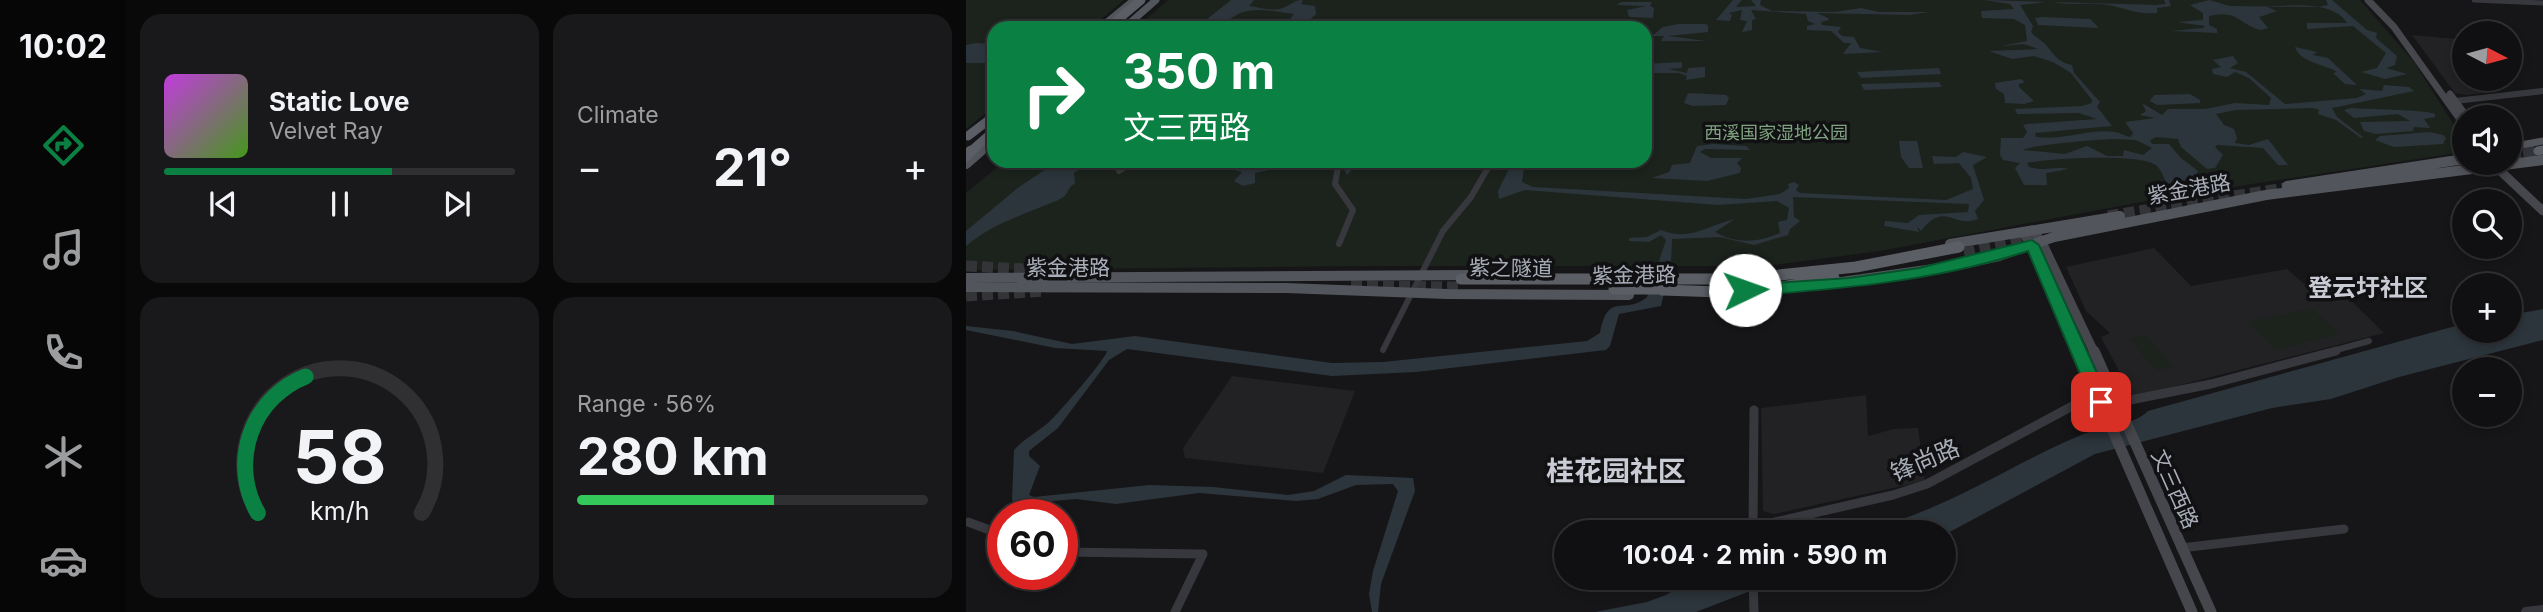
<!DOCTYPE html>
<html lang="en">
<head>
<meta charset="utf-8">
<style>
  :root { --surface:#101012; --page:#19191b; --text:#f1f3f6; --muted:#9c9d9f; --line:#303032; --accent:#0b8043 }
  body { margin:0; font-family:Inter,"Noto Sans SC",sans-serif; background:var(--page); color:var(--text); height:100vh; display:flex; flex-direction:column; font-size:26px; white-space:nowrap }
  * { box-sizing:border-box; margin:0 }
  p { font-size:23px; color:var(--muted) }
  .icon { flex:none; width:38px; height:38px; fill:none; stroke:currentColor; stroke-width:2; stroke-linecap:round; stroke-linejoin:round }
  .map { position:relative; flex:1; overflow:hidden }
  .sheet { display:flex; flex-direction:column; gap:14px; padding:14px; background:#09090a; width:840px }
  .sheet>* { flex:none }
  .banner { position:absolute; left:21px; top:21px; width:665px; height:147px; border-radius:21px; box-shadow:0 4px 10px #0003,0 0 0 2px var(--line); background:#0b8043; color:#fff; overflow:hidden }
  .needle { width:46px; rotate:96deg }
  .tools { position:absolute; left:1486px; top:21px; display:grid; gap:14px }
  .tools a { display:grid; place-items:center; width:70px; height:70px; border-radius:50%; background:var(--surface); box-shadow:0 4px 10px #0003,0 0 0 2px var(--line); font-size:35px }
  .speed { position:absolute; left:21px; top:499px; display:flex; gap:14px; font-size:35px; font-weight:700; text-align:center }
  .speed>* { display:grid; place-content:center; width:91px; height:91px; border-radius:50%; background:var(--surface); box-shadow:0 4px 10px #0003,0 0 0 2px var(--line); line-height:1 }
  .speed .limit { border:10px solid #d22; background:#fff; color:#111 }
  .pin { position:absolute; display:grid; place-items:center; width:60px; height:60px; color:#fff; margin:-30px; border-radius:14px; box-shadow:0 4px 10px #0006 }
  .me { position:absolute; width:77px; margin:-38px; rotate:87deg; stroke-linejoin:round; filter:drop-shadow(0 0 5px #0008) }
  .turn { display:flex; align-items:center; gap:24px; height:147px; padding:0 21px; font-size:32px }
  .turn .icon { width:91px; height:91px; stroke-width:2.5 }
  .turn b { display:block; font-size:49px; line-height:60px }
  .big { font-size:52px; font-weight:700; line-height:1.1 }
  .sheet .widget { flex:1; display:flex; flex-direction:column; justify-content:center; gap:10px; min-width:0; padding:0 24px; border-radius:21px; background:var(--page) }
  .sheet .dial { align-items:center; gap:0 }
  .dial svg { height:182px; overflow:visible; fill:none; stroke:var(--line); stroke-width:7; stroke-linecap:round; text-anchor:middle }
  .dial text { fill:var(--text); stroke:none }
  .song { display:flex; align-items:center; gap:21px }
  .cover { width:84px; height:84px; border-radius:10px; background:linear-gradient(135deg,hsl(290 70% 55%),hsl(100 70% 35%)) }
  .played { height:7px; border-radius:4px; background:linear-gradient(90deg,var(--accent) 65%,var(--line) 65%) }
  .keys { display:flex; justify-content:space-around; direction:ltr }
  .heat { display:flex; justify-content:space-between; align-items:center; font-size:38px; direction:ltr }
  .charge { height:10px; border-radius:5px; background:linear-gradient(90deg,#34c759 56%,var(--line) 0) }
  .sheet .tiles { flex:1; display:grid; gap:14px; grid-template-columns:repeat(2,1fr) }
  .trip { position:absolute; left:588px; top:520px; width:402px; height:70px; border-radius:35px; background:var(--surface); box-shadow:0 4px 10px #0003,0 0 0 2px var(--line); font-weight:700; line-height:70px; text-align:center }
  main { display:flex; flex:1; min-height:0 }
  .dock { display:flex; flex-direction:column; width:126px; justify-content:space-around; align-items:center; background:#060607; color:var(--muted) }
  .dock .icon { width:49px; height:49px }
  .dock .active { color:var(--accent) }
  .dock b { font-size:32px; color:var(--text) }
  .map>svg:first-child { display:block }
  .built { fill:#222225 }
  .green { fill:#1c231d }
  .water { fill:#2c353c; fill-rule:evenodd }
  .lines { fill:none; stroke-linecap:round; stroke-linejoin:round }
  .trunk-tunnel-far1 { stroke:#333438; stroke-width:9; stroke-dasharray:9 4.5; stroke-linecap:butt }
  .trunk-tunnel { stroke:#333438; stroke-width:11; stroke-dasharray:11 5; stroke-linecap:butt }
  .minor-far2 { stroke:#37383d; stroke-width:5 }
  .minor-far1 { stroke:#37383d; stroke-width:6 }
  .minor { stroke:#37383d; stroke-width:9 }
  .tertiary-far1 { stroke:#37383d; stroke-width:6 }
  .tertiary { stroke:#37383d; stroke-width:10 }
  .secondary-far2 { stroke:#45474d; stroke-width:7 }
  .secondary-far1 { stroke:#45474d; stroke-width:9 }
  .secondary { stroke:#45474d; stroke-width:11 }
  .primary-far1 { stroke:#53555c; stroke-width:7 }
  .primary { stroke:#53555c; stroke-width:10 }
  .trunk-far1 { stroke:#5b5e65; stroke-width:9 }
  .trunk { stroke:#5b5e65; stroke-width:11 }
  .route { fill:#0b8043; stroke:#07532c; stroke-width:2 }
  .labels { text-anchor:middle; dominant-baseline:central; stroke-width:7; stroke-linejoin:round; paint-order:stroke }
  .far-park-label { font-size:18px; fill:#7fa381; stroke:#111113 }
  .street-label { font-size:21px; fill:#a8adb8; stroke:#111113 }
  .quarter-label { font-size:24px; font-weight:bold; fill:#c9ccd4; stroke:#111113 }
  .near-street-label { font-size:24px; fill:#a8adb8; stroke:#111113 }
  .near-quarter-label { font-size:28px; font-weight:bold; fill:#c9ccd4; stroke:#111113 }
</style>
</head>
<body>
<main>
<nav class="dock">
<b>10:02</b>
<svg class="icon active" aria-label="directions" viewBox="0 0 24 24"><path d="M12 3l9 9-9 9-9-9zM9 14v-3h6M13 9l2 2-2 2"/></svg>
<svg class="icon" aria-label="music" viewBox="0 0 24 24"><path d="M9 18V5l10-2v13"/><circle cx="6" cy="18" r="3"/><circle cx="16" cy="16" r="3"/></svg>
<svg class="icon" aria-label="phone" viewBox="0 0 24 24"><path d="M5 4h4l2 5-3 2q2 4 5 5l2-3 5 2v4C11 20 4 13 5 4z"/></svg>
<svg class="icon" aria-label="climate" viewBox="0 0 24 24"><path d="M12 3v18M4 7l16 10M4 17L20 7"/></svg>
<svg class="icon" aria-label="car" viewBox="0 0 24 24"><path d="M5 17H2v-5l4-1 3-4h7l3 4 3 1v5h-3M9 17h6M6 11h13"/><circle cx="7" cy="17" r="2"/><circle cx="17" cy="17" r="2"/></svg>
</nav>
<section class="sheet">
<div class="tiles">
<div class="widget">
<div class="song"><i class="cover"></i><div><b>Static Love</b><p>Velvet Ray</p></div></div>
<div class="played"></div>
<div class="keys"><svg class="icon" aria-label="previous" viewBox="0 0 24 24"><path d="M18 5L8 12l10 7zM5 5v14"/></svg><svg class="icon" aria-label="pause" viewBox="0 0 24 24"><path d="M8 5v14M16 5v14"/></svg><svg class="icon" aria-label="next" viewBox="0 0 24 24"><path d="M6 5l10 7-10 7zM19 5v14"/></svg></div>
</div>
<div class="widget"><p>Climate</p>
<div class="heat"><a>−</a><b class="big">21°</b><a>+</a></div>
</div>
<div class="widget dial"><svg viewBox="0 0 100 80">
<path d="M14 69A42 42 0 1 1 86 69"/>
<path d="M14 69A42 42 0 0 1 35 9" stroke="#0b8043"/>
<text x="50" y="56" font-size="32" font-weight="700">58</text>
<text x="50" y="72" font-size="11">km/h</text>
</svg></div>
<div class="widget"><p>Range · 56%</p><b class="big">280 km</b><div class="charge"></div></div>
</div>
</section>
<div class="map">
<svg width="1577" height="612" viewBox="0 0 1577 612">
  <rect width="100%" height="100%" fill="#161618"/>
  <!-- built -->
  <path class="built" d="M 1446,35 L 1491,39 L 1498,47 L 1498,79 L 1523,79 L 1533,91 L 1501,95 L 1489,93 Z
    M 1188,248 L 1225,286 L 1321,269 L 1338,284 L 1365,281 L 1418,333 L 1167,397 L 1135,337 L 1144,333 L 1120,311 L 1100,267 Z
    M 266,376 L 389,391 L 357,473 L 219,458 L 217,448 Z
    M 900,395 L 902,436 L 928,429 L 952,428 L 959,481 L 808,514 L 797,511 L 795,408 Z"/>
  <!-- green -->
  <path class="green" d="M 0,0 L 158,0 L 125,28 L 28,28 L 28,106 L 0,129 Z
    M 202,0 L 1394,0 L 1448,62 L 1498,141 L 1498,152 L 1207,196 L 914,251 L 800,266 L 396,266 L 0,270 L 0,193 L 39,161 L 679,161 L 679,28 L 170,28 Z
    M 1345,308 L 1374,334 L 1310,350 L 1281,322 Z
    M 1180,335 L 1208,367 L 1191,371 L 1163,339 Z"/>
  <!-- water -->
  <path class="water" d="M 265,0 L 288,0 L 283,6 C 294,7 304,12 317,8 C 325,5 328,0 337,0 L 335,4 L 349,6 L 350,14 C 340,24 333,28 317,28 L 328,14 C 313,12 286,6 272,14 C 251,27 257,28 230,28 Z
    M 767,0 L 776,0 L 770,7 L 790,6 L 785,0 L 795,0 L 794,5 L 806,11 L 869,12 L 895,8 L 913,12 L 963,12 L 943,15 L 851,13 L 862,18 L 863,20 L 855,22 L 856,25 L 875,27 L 872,32 L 876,36 L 888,37 L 894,48 L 917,52 L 877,54 L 885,43 L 878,43 L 865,31 L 841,30 L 841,26 L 849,24 L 842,21 L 840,14 L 785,10 L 790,19 L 786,20 L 786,30 L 776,32 L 781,21 L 774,20 L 776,10 L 763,13 L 766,15 L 764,21 L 750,20 Z
    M 1018,0 L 1081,2 L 1054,5 L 1067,26 L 1065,32 C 1069,37 1074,39 1079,44 C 1087,52 1091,63 1106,65 L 1108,73 L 1134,102 L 1131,107 L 1146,126 L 1069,133 L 1070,137 C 1097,141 1124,128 1149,132 C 1155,133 1158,136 1165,137 L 1167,133 L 1159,122 L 1189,118 L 1174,115 L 1180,111 L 1176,103 L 1196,115 L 1202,109 L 1239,109 L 1269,103 L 1303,105 L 1305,98 L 1283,78 L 1269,72 L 1261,77 L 1247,74 L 1246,69 L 1255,67 L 1247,60 L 1267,56 L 1272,63 L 1264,68 L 1280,72 L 1319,104 L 1391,98 L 1400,94 L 1393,89 L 1416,91 L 1418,85 L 1443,87 L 1448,91 L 1366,108 L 1371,117 L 1397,137 L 1395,138 L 1370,120 L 1352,114 L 1353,110 L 1347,108 L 1270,110 L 1250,114 L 1258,125 L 1268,129 L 1271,138 L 1269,143 L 1283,145 L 1302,139 L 1322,165 L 1312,165 L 1297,148 L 1251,145 L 1249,147 L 1257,155 L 1249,168 L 1241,169 L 1215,147 L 1212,139 L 1190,137 L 1184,140 L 1186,144 L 1203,144 L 1215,158 L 1232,171 L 1229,178 L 1201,184 C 1197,176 1195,167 1186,163 C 1167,154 1083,158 1061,163 L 1063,167 C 1078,172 1089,166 1103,169 L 1080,173 L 1081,185 L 1058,185 L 1049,168 L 1054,163 L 1037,160 L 1034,155 L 1035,138 L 1057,138 L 1061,132 L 1057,125 L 1062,124 L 1131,119 L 1113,113 L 1051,114 L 1049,109 L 1116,106 L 1126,103 L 1126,100 L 1105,73 L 1087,62 L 1068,56 L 1046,59 L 1023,51 L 1072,49 L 1058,44 L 1035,46 L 1061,41 L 1059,25 L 1048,19 L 1016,18 L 1015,11 L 1048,9 L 1044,4 ZM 1150,139 L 1170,140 L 1186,148 L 1177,155 L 1158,150 L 1157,156 L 1141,156 L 1121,146 L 1099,154 L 1057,150 C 1064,145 1136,139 1150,139 Z
    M 1198,0 L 1203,0 L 1205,6 L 1191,8 L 1191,13 C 1173,15 1159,8 1142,5 C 1124,2 1104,6 1087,2 L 1190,5 L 1200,4 Z
    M 1243,0 L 1264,6 L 1352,7 L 1362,5 L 1360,0 L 1366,0 L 1401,30 L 1411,33 L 1410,38 L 1431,56 L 1429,65 L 1420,68 L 1441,74 L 1419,79 L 1395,72 L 1411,68 L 1420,53 L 1387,26 L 1341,29 L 1341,23 L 1381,23 C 1368,1 1324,5 1301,7 L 1311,11 L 1293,17 L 1302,28 L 1295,30 C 1273,25 1273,9 1243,16 L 1243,25 L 1251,29 L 1251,33 L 1205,31 L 1237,28 L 1239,26 L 1211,22 L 1237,20 L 1237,13 L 1224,5 Z
    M 656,2 L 686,2 L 684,6 L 688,8 L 687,18 L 663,17 L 661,10 L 680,6 L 650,5 Z
    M 1076,17 L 1124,19 L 1133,28 L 1072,25 L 1069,18 Z
    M 712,24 L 739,24 L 742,25 L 742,32 L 702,36 L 740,41 L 695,41 L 698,36 L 686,36 L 697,27 Z
    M 10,43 L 28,44 L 28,63 L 0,63 L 0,45 Z
    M 1329,47 L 1351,52 L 1347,55 L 1362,58 L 1391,85 L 1379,84 L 1367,73 L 1371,72 C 1359,64 1334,63 1329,47 Z
    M 716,62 L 716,68 L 702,69 L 721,73 L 722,68 L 739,67 L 739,77 L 720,80 L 721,76 L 713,73 L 679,73 L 680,64 Z
    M 973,68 L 975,74 L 895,78 L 891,72 Z
    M 1055,79 L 1059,82 L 1053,84 L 1053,87 L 1068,101 L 1058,104 L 1039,103 L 1038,94 L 1030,89 L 1029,83 Z
    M 973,82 L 976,87 L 898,90 L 895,84 Z
    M 722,93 L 760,95 L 763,98 L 760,105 L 727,106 L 718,103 Z
    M 1224,94 L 1234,100 L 1234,103 L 1191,105 L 1184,101 L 1188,95 Z
    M 1385,108 C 1397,109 1464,110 1469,114 L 1469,117 L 1458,119 L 1464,128 L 1448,127 L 1447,131 L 1410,134 L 1398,131 L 1394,122 L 1444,121 L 1432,114 L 1388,118 L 1378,110 Z
    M 1464,132 L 1477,135 L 1480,138 L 1477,144 L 1428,147 L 1409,140 L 1414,136 Z
    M 933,141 L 951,141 L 957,168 L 943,168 L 935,157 Z
    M 747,144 L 780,146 L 784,150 L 739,149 L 734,152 L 745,158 L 776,158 L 771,163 L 775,168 L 774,173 L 741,181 L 686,178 L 703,172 L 706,165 L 724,163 L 731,146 Z
    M 997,152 L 1021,157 L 1007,165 L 1018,200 L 1009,211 L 1012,219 C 987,229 979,200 955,231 L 951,226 L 953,232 L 918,226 L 919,221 L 942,223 L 953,215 L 1002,212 L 1003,204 L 827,197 L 828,217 L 834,221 L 824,229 L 822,235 L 788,245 L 754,237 L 706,239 L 705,264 L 695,306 L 653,314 L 644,346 L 640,350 L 450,372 L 366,376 L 161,349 L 143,360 L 92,428 L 63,451 L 63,456 L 74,466 L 63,495 L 68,497 L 183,485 L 247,487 L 322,495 L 348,491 L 380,475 L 447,478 L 449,491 L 415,584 L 412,612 L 406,612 L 403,594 L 407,571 L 432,491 L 427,484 L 390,485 L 352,499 L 330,501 L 233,493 L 150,504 L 110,499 L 51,504 L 46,500 L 48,450 C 58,439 71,432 82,423 C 92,414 140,359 141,351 L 89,348 L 0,330 L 0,326 L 47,331 L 106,344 L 169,336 L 366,363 L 417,362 L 621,341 L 634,333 C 642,290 659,316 681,297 L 700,240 L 695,235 L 683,242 L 663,241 L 663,238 L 681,237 L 695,230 C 724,242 742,225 769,219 L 749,232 C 770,244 792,243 814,233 L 812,222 L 821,220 L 823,208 L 811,201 L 752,205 L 559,190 L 533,199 L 532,191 L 547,161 L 559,161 L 556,182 L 567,187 L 780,199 L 814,194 L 823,188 L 822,184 L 828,182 L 833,185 L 830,190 L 834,193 L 980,200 L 1007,189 L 1005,178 L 993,163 L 968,164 L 966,156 L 990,157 Z
    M 92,161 L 127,161 L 108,173 L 109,183 C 98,191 105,195 90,201 C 59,214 26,224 0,246 L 0,231 L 53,187 Z
    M 236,161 L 251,161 L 280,169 L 394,161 L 381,175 L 376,166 L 312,168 L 289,173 L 289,183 L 277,186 L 268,181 L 276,172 Z
    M 1577,309 L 1577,340 L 1433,377 L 1365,399 L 1306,408 L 1129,454 L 978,535 L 978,532 L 888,532 C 979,515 1049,459 1133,428 C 1152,422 1167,425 1182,411 L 1493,325 L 1498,324 L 1498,331 L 1544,331 L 1544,315 Z
    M 728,578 L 818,578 L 730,612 L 629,612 L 681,602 L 700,595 Z"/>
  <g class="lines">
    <!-- trunk-tunnel-far1 -->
    <path class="trunk-tunnel-far1" d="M 1557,153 L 1572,151"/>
    <!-- trunk-tunnel -->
    <path class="trunk-tunnel" d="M 1544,155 L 1569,151
      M 1142,216 L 1331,186
      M 998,253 L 1073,237
      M 0,266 L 134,273
      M 385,286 L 492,287
      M 0,296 L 80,291"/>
    <!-- minor-far2 -->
    <path class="minor-far2" d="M 1508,0 L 1577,3"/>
    <!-- minor-far1 -->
    <path class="minor-far1" d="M 373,161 L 369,184 L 387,210 L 373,244
      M 153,171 L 167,161
      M 417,350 L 477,231 L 505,197 L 526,161
      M 1363,352 L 1403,341"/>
    <!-- minor -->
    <path class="minor" d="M 1149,403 L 1245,384 L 1370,351
      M 2,522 L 37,535
      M 787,527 L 927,495 L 961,484 L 1112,403 L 1135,402
      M 787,532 L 788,410
      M 1215,548 L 1378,529
      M 96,552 L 237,554 L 209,612
      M 787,578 L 788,612"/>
    <!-- tertiary-far1 -->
    <path class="tertiary-far1" d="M 1489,101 L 1577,91"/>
    <!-- tertiary -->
    <path class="tertiary" d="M 1560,612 L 1577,610"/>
    <!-- secondary-far2 -->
    <path class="secondary-far2" d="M 1402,0 L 1428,27 L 1498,125
      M 1484,94 L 1501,117"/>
    <!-- secondary-far1 -->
    <path class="secondary-far1" d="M 1526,163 L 1577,211
      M 1066,230 L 1076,242 L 1128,352
      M 1056,232 L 1066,245 L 1113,352"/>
    <!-- secondary -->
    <path class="secondary" d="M 1112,351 L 1226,612
      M 1128,351 L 1245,612"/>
    <!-- primary-far1 -->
    <path class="primary-far1" d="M 134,28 L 168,0
      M 158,28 L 190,0
      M 1544,147 L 1577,141
      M 13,153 L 28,140"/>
    <!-- primary -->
    <path class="primary" d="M 0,164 L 15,151
      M 1321,186 L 1498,159
      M 984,244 L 1154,216
      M 0,278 L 505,275
      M 847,286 L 982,267 L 1033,256 L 1088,237 L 1300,195 L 1577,160
      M 0,287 L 320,288 L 481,294 L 663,295
      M 749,292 L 810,289"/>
    <!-- trunk-far1 -->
    <path class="trunk-far1" d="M 142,28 L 175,0
      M 2,136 L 28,116
      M 1572,151 L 1577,150
      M 3,153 L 28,131"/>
    <!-- trunk -->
    <path class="trunk" d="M 0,156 L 5,151
      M 495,279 L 775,279 L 890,267 L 993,247
      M 648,289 L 703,289
      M 803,289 L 868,278
      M 696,290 L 755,292"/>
  </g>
  <!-- route -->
  <path class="route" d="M 1066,240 L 1073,245 L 1144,402 L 1142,407 L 1129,407 L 1126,402 L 1062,251 C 970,281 875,289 779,296 L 771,290 L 779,285 L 883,278 L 953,268 Z"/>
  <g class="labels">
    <!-- far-park labels -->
    <g class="far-park-label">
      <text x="810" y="132">西溪国家湿地公园</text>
    </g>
    <!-- street labels -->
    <g class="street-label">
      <text transform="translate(1223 189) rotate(-10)">紫金港路</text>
      <text x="102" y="267">紫金港路</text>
      <text transform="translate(545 268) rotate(1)">紫之隧道</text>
      <text transform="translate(668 275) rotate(-1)">紫金港路</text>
      <text transform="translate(1209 489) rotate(66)">文三西路</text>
    </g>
    <!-- quarter labels -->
    <g class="quarter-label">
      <text x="1402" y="287">登云圩社区</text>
    </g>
    <!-- near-street labels -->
    <g class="near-street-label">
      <text transform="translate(959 460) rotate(-23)">锋尚路</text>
    </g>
    <!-- near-quarter labels -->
    <g class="near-quarter-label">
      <text x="650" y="471">桂花园社区</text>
    </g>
  </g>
</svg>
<div class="tools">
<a><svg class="needle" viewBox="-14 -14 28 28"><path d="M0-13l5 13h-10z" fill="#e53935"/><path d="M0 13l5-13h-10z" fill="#9c9d9f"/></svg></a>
<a><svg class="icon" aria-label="sound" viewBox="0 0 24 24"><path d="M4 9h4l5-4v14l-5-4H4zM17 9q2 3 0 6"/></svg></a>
<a><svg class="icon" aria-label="search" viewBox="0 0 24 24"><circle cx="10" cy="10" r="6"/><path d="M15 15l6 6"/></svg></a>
<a>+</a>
<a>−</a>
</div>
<div class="speed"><div class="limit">60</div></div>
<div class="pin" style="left:1135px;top:402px;background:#d93025"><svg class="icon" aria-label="arrive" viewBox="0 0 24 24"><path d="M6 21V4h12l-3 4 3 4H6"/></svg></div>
<svg class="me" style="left:779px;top:290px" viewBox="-20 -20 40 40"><circle r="19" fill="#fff"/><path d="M0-13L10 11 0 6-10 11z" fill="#0b8043"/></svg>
<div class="trip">10:04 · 2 min · 590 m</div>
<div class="banner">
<div class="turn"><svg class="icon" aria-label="right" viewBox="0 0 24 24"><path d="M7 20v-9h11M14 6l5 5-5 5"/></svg><div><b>350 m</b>文三西路</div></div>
</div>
</div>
</main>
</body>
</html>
